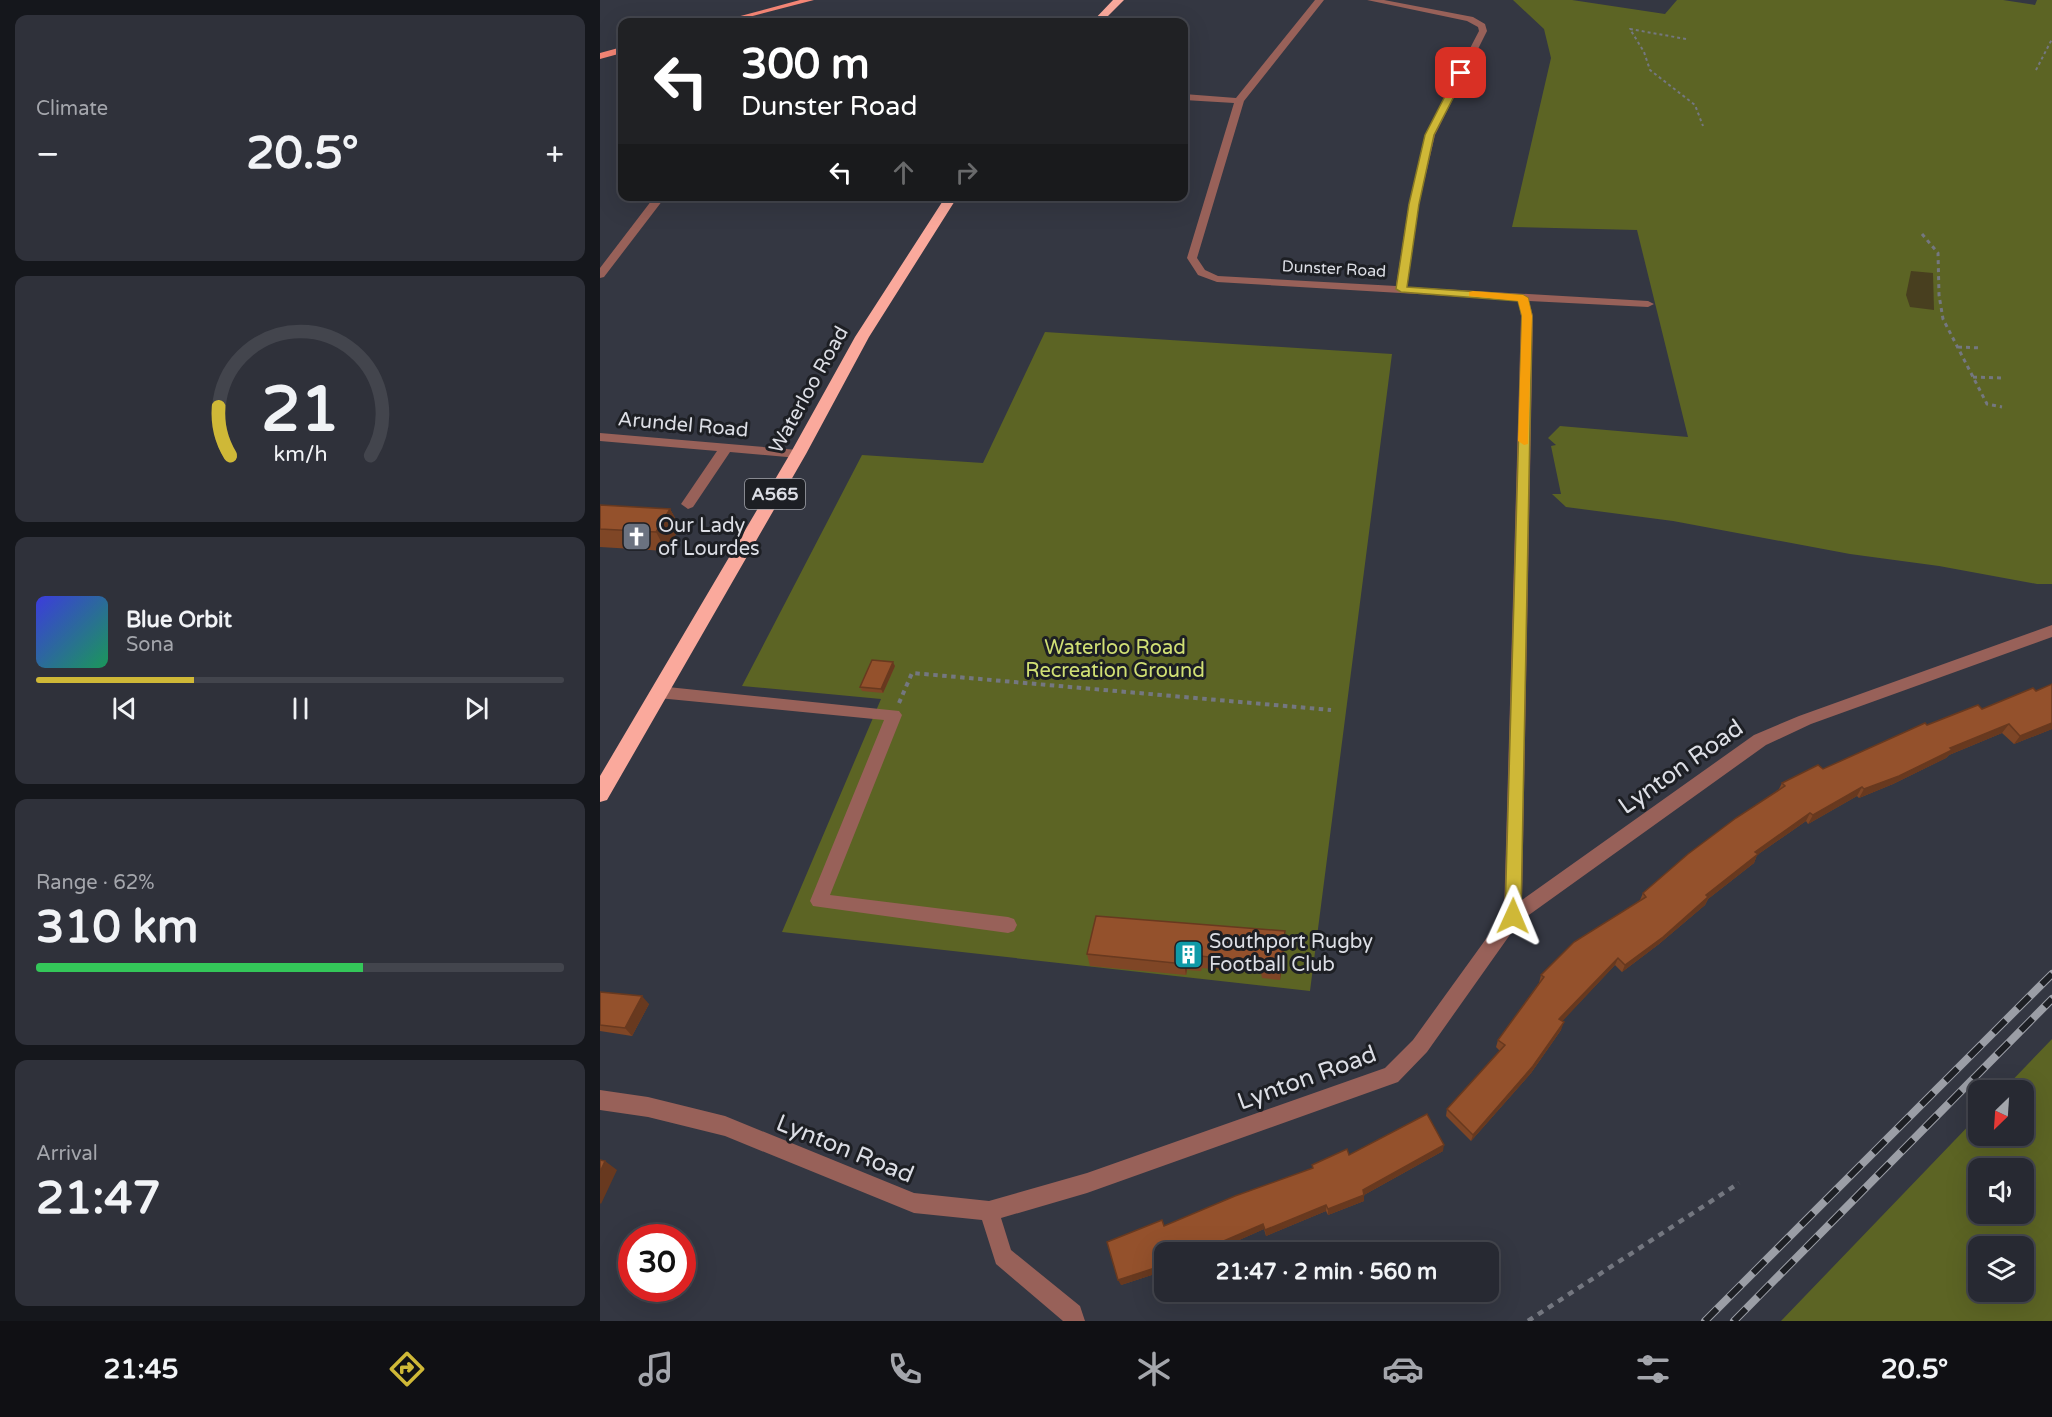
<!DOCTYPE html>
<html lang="en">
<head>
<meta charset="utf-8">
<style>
  :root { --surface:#272932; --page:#2f313a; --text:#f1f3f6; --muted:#a4a6ac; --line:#43454d; --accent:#cfb837 }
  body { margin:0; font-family:"Varela Round",sans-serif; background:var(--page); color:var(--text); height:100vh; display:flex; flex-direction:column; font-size:22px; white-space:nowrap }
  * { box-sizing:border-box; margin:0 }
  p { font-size:20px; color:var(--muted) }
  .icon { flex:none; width:33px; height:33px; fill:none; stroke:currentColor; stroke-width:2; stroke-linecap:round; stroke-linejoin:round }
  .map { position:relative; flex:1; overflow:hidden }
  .panel { display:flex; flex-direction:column; gap:15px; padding:15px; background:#15171c; width:600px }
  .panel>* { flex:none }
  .top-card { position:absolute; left:18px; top:18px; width:570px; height:183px; border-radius:12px; box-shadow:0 6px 24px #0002,0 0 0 2px var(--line); background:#202124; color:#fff; overflow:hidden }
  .needle { width:39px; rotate:205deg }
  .fabs { position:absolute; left:1368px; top:1080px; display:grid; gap:12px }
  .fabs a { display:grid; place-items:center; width:66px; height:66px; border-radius:12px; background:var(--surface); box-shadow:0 6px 24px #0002,0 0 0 2px var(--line); font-size:30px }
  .speed { position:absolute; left:18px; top:1224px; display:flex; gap:12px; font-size:30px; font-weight:700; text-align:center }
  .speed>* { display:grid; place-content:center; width:78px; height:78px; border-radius:50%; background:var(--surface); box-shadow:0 6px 24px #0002,0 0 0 2px var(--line); line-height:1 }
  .speed .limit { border:9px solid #d22; background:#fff; color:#111 }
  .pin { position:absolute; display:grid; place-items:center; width:51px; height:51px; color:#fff; margin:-26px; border-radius:12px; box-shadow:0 3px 9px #0006 }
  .me { position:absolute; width:66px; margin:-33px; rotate:1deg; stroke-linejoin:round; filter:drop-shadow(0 0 4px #0008) }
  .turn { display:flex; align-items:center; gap:21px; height:126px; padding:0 24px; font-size:27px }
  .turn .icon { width:78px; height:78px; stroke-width:2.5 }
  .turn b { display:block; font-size:42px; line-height:51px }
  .lanes { display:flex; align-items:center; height:57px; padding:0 24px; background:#0003; justify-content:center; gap:30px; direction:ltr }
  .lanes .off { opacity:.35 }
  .big { font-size:45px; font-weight:700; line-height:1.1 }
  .panel .tile { flex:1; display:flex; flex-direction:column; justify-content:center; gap:9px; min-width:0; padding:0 21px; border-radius:12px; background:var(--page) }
  .panel .dial { align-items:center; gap:0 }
  .dial svg { height:156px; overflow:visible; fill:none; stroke:var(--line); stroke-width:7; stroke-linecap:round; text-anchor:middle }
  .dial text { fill:var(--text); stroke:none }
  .song { display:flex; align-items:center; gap:18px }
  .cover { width:72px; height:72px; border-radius:9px; background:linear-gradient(135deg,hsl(240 70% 55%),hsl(150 70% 35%)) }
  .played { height:6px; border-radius:3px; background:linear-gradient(90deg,var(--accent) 30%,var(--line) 30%) }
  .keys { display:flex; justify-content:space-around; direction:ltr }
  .heat { display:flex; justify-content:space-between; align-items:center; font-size:33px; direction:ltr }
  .charge { height:9px; border-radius:4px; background:linear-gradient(90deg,#34c759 62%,var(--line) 0) }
  .trip { position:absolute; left:554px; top:1242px; width:345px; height:60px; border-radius:12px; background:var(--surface); box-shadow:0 6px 24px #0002,0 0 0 2px var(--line); font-weight:700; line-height:60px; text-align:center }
  .tab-bar { display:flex; height:96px; justify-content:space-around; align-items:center; background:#101014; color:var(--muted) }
  .tab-bar .icon { width:42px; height:42px }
  .tab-bar .active { color:var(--accent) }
  .tab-bar b { font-size:27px; color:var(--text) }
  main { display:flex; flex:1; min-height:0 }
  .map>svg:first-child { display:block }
  .green { fill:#5c6424; fill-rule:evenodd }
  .sand { fill:#483f1f }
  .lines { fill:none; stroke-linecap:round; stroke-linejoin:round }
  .path-far3 { stroke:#747780; stroke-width:2; stroke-dasharray:3 3; stroke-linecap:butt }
  .path-far2 { stroke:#747780; stroke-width:3; stroke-dasharray:4 4; stroke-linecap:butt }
  .path-far1 { stroke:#747780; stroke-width:4; stroke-dasharray:4.5 4.5; stroke-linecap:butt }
  .path { stroke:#747780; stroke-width:4.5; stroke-dasharray:6 6; stroke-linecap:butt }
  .minor { fill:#986159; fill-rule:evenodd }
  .major { fill:#f58676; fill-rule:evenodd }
  .highway { fill:#faa99c; fill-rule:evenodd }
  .rail-casing { stroke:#9b9ea6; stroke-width:8 }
  .rail { stroke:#1d1f24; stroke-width:6; stroke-dasharray:17; stroke-linecap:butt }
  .wall { fill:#7f4626 }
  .shaded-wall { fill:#68391f }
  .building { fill:#94512c; stroke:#68391f; stroke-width:1.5 }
  .route { fill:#cfb837; stroke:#877824; stroke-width:1.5 }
  .slow { fill:#f59e0b }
  .labels { text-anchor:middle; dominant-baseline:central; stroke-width:6; stroke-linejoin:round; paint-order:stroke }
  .far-street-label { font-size:16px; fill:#dcdee5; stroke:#1d1f24 }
  .shield { fill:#1d1f24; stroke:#a3a5ab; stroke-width:1.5 }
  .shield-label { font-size:18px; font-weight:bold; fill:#dcdee5 }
  .street-label { font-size:20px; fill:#dcdee5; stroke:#1d1f24 }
  .poi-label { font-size:20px; fill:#dcdee5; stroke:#1d1f24; text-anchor:start }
  .park-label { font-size:20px; fill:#d1e074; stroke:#1d1f24 }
  .near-street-label { font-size:24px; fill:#dcdee5; stroke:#1d1f24 }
</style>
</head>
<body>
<main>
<section class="panel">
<div class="tile"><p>Climate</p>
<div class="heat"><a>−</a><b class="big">20.5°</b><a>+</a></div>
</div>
<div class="tile dial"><svg viewBox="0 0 100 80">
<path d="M14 69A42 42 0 1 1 86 69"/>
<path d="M14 69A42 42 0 0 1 8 44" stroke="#cfb837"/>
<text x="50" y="56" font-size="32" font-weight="700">21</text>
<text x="50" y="72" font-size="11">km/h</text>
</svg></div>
<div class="tile">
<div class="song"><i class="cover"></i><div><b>Blue Orbit</b><p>Sona</p></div></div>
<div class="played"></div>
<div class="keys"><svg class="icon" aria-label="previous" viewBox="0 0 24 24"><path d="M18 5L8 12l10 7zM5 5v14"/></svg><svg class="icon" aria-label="pause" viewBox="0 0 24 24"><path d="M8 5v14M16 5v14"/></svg><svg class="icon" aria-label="next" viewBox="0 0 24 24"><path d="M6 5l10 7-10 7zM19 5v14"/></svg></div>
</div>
<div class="tile"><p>Range · 62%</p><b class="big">310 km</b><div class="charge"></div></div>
<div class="tile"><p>Arrival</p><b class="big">21:47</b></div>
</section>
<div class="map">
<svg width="1452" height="1321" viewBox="0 0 1452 1321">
  <rect width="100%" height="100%" fill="#343742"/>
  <!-- green -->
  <path class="green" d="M 913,0 L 972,0 L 1065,14 L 1077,0 L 1403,0 L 1435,5 L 1437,0 L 1452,0 L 1452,584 L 1437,584 L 1339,566 L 1250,554 L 1073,521 L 966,507 L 952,494 L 961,494 L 951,446 L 956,445 L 948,438 L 960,426 L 1088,437 L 1037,230 L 912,227 L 951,58 L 944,29 Z
    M 445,332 L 792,354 L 710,991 L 182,932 L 281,699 L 142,686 L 262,455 L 383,463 Z
    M 1452,1039 L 1452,1321 L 1181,1321 L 1378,1116 L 1378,1136 L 1424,1136 L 1424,1090 L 1403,1090 ZM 1378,1168 L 1424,1168 L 1424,1214 L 1378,1214 ZM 1378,1246 L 1424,1246 L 1424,1292 L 1378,1292 Z"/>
  <!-- sand -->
  <path class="sand" d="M 1311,271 L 1333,273 L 1334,310 L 1310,307 L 1306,295 Z"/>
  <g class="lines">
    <!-- path-far3 -->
    <path class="path-far3" d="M 1086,39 L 1030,29 L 1044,52 L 1050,70 L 1095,105 L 1103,126
      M 1436,70 L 1452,39"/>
    <!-- path-far2 -->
    <path class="path-far2" d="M 1322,234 L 1338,253 L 1339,295 L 1343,319 L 1387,404 L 1402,407
      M 1358,347 L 1381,348
      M 1373,377 L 1401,378"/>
    <!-- path-far1 -->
    <path class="path-far1" d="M 299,703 L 312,673 L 731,710"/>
    <!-- path -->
    <path class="path" d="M 928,1321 L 1139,1183"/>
    <!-- minor -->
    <path class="minor" d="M 715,0 L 724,0 L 644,101 L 597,258 L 605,270 L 618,276 L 796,286 L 809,204 L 825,135 L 879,31 L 878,27 L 867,21 L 767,0 L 784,0 L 873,17 L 885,24 L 887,31 L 835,135 L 819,204 L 807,287 L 1048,301 L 1054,304 L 1048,307 L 929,301 L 933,316 L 922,900 L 1154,735 L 1199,716 L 1452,625 L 1452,637 L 1211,724 L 1166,745 L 919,922 L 827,1052 L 798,1082 L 487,1193 L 401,1218 L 411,1250 L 480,1306 L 485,1321 L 463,1321 L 396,1264 L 382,1220 L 314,1213 L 125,1136 L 48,1117 L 0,1110 L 0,1090 L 48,1097 L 125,1116 L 314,1193 L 389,1201 L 487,1173 L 785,1068 L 813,1040 L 904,914 L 921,316 L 918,300 L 617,282 L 598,275 L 587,258 L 634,103 L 584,100 L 584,94 L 636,98 Z
      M 55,196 L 66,196 L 4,277 L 0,278 L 0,268 Z
      M 0,433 L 198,450 L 204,454 L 198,458 L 130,452 L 93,507 L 88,509 L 81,504 L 117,451 L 0,441 Z
      M 58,686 L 299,711 L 302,715 L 230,895 L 408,917 L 414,919 L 417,925 L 414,931 L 408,933 L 213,906 L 210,901 L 284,720 L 58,698 L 53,696 L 50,692 L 53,688 Z"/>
    <!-- major -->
    <path class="major" d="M 200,0 L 214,0 L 130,22 L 118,22 Z
      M 22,47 L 22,53 L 0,59 L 0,53 Z"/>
    <!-- highway -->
    <path class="highway" d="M 513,0 L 524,0 L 502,22 L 492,22 Z
      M 346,196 L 358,196 L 269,337 L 206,454 L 7,800 L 0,802 L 0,776 L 190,454 L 255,337 Z"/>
    <defs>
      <path id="rail" d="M 1105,1321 L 1452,974
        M 1134,1321 L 1452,999"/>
    </defs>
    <!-- rail casing -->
    <use href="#rail" class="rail-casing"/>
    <!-- rail -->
    <use href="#rail" class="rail"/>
  </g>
  <!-- wall -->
  <path class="wall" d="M 0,505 L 70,509 L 80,527 L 66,551 L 0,547 Z
    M 295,666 L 283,693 L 262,691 L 260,687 Z
    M 1452,684 L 1452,729 L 1414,744 L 1402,733 L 1349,755 L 1346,758 L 1293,784 L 1259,798 L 1257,796 L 1208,824 L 1206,821 L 1157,855 L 1154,863 L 1108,899 L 1105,905 L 1059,944 L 1022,972 L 1015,965 L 962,1021 L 961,1030 L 931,1073 L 871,1141 L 846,1116 L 847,1109 L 900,1051 L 896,1047 L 898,1040 L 939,983 L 941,975 L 1040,900 L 1043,893 L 1178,791 L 1182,783 L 1223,769 L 1327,725 L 1382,709 L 1436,691 Z
    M 685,943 L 680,980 L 662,978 L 661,973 L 602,968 L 601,971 L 587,970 L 586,975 L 490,966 L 487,954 Z
    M 0,992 L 49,1004 L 32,1036 L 0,1031 Z
    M 843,1151 L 764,1195 L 764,1201 L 728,1215 L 726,1211 L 666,1236 L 664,1229 L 612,1252 L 564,1252 L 564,1271 L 521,1285 L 565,1226 L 712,1168 L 712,1165 L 749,1155 Z"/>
  <!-- shaded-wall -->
  <path class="shaded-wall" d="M 70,509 L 80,527 L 66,551 L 56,532 Z
    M 293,662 L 295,666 L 283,693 L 281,689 Z
    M 1452,723 L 1452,729 L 1414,744 L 1420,736 Z
    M 1409,724 L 1402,733 L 1349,755 L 1346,758 L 1293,784 L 1259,798 L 1264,789 L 1350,748 Z
    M 1262,787 L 1257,796 L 1208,824 L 1213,815 Z
    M 1210,813 L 1206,821 L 1157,855 L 1154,863 L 1108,899 L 1105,905 L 1059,944 L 1022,972 L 1025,965 L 1155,852 Z
    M 685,931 L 685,943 L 680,980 L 680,969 Z
    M 585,958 L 587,970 L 586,975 L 584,964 Z
    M 1018,958 L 1015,965 L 957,1027 L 959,1019 Z
    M 42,996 L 49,1004 L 32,1036 L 25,1028 Z
    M 964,1022 L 961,1030 L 931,1073 L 871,1141 L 873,1135 Z
    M 844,1145 L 843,1151 L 764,1195 L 764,1201 L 728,1215 L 728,1209 Z
    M 5,1161 L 17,1170 L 1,1204 L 0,1203 L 0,1172 Z
    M 726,1205 L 726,1211 L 666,1236 L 665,1230 Z
    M 663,1224 L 664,1229 L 612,1252 L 598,1252 Z
    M 564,1265 L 564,1271 L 521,1285 L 518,1280 Z"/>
  <!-- building -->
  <path class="building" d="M 0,505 L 70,509 L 56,532 L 0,529 Z
    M 272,660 L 293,662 L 281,689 L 260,687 Z
    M 1452,684 L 1452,723 L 1420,736 L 1409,724 L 1350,748 L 1352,750 L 1299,776 L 1264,789 L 1262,787 L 1213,815 L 1210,813 L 1155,852 L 1158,854 L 1106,895 L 1108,897 L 1063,937 L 1025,965 L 1018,958 L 959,1019 L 964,1022 L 933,1066 L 873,1135 L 847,1109 L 905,1045 L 898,1040 L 944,977 L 941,975 L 974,942 L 1046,897 L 1043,893 L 1088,854 L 1136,818 L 1185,786 L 1182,783 L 1218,765 L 1223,769 L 1325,723 L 1327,725 L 1378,705 L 1382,709 L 1433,688 L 1436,691 Z
    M 496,916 L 685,931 L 680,969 L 661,967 L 661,962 L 600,956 L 599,960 L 585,958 L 584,964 L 487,954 Z
    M 0,992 L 42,996 L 25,1028 L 0,1025 Z
    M 827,1114 L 844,1145 L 763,1190 L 764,1195 L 728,1209 L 726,1205 L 665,1230 L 663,1224 L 598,1252 L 564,1252 L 564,1265 L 518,1280 L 507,1242 L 562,1220 L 564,1226 L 635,1196 L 713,1168 L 712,1165 L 747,1149 L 749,1155 Z
    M 0,1160 L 5,1161 L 0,1172 Z"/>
  <!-- route -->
  <path class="route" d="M 861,70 L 866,73 L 834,135 L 819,204 L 807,287 L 923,295 L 928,298 L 932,316 L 921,916 L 918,921 L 913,923 L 907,921 L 905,916 L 922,316 L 918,301 L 801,292 L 796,289 L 809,204 L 825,135 L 857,73 Z"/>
  <!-- slow -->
  <path class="slow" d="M 873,291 L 923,295 L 928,298 L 932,316 L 928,444 L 924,445 L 918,441 L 922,316 L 918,301 L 869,296 L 869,292 Z"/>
  <!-- icons -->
  <defs>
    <symbol id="church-square" viewBox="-11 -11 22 22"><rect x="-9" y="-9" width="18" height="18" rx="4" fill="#6b7280" stroke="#1d1f24"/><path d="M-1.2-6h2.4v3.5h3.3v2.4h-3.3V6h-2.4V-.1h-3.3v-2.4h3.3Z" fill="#fff"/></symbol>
    <symbol id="building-square" viewBox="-11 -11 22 22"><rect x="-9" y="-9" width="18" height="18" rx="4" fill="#0f9aa8" stroke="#1d1f24"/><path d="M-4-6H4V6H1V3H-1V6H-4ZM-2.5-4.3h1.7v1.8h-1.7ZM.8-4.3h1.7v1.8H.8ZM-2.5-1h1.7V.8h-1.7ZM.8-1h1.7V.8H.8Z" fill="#fff"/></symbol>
  </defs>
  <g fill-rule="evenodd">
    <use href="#church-square" x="20" y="520" width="33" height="33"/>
    <use href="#building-square" x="572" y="938" width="33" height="33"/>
  </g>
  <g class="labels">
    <!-- far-street labels -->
    <g class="far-street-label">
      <text transform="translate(734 269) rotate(3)">Dunster Road</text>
    </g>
    <!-- shield labels -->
    <rect class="shield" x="145" y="479" width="60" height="30" rx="4.5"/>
    <g class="shield-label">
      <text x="175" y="494">A565</text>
    </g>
    <!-- street labels -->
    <g class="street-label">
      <text transform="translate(209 390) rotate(-61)">Waterloo Road</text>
      <text transform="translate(83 425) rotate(5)">Arundel Road</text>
    </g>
    <!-- poi labels -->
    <g class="poi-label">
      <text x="58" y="526">Our Lady<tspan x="58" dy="23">of Lourdes</tspan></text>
      <text x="609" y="942">Southport Rugby<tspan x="609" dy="23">Football Club</tspan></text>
    </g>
    <!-- park labels -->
    <g class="park-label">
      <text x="515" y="648">Waterloo Road<tspan x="515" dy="23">Recreation Ground</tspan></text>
    </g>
    <!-- near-street labels -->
    <g class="near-street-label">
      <text transform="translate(1081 767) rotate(-35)">Lynton Road</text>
      <text transform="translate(707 1078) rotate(-20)">Lynton Road</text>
      <text transform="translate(245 1149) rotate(22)">Lynton Road</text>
    </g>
  </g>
</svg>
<div class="fabs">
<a><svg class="needle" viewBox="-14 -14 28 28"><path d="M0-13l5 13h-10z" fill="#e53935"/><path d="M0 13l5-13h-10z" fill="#a4a6ac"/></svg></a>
<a><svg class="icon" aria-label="sound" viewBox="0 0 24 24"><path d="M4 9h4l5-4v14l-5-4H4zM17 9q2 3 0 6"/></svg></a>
<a><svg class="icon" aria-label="layers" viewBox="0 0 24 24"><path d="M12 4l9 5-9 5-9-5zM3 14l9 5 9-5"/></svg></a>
</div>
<div class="speed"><div class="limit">30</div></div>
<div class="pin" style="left:861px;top:73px;background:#d93025"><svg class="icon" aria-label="arrive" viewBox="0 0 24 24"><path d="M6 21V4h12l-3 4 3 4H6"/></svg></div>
<svg class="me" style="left:913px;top:916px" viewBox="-20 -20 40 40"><path d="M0-17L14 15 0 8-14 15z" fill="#cfb837" stroke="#fff" stroke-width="4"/></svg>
<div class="trip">21:47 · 2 min · 560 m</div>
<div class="top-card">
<div class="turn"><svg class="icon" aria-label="left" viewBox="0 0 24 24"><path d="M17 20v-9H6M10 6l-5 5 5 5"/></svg><div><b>300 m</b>Dunster Road</div></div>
<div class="lanes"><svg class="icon" aria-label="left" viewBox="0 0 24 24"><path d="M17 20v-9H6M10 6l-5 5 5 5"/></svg><svg class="icon off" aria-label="ahead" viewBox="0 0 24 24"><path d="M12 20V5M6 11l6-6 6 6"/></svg><svg class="icon off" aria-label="right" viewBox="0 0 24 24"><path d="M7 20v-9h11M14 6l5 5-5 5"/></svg></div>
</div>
</div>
</main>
<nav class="tab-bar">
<b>21:45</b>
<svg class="icon active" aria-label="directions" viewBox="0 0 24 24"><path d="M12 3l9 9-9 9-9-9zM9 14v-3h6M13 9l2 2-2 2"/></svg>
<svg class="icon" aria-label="music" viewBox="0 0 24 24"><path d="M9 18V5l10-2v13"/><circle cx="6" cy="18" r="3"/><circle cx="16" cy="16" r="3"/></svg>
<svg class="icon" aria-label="phone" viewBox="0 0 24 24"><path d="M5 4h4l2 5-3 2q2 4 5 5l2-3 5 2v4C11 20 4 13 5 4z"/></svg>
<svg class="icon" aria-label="climate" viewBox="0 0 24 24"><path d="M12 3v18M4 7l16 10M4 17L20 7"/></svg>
<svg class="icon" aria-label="car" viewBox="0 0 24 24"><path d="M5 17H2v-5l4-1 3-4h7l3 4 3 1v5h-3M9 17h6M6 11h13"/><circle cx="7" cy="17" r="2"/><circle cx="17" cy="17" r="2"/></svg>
<svg class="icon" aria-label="filters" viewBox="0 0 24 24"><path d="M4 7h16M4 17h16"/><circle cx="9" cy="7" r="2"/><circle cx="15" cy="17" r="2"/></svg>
<b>20.5°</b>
</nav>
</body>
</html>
